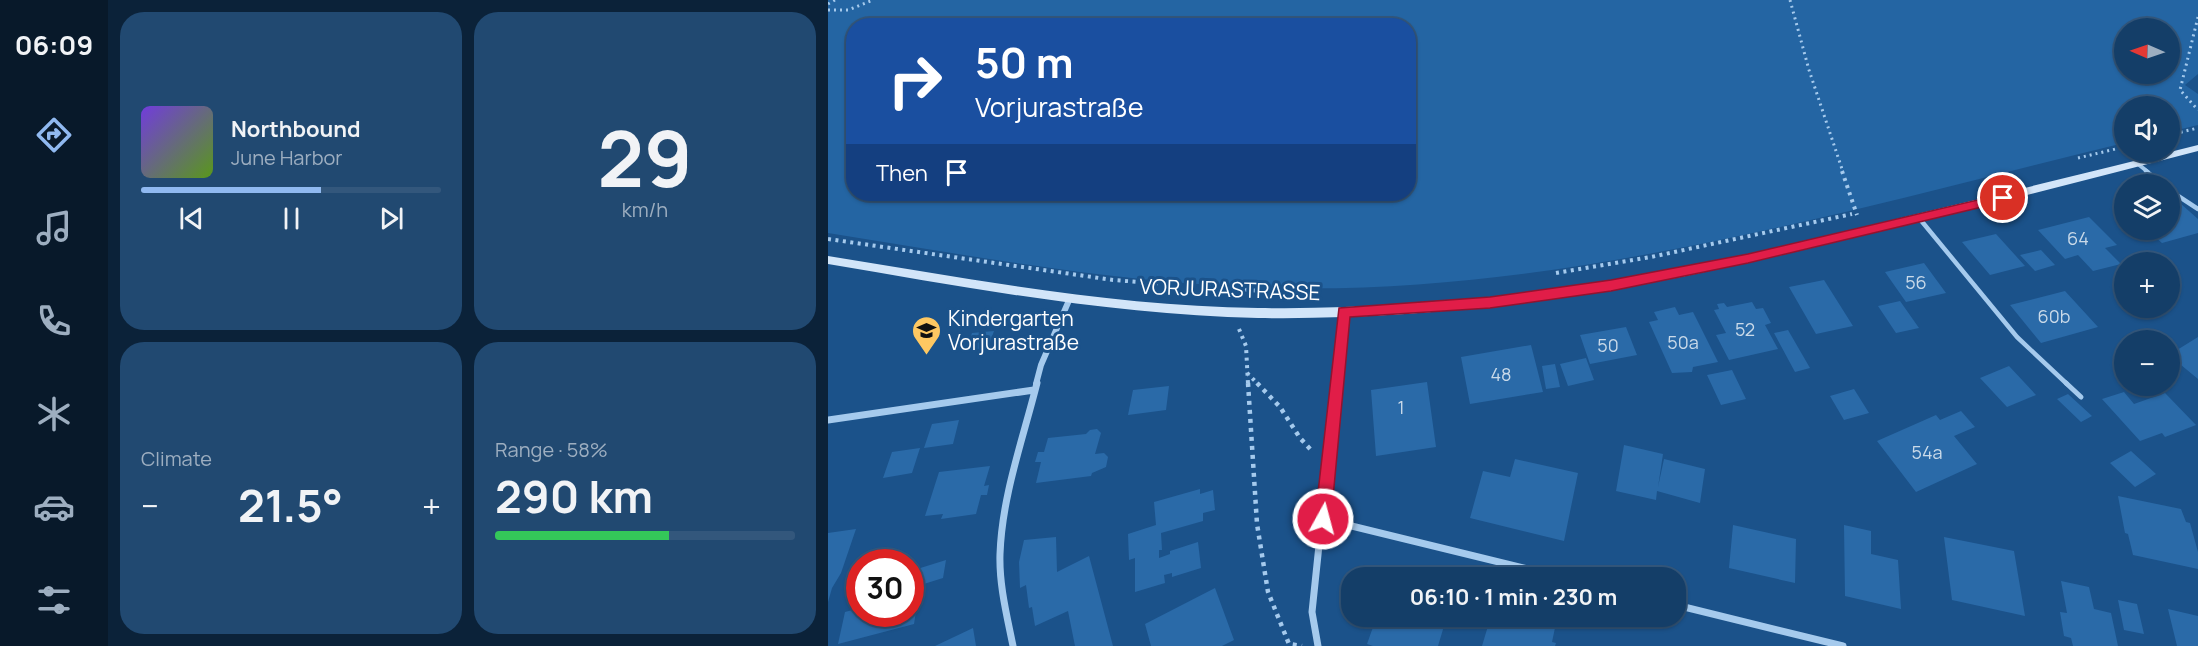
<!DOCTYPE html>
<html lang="en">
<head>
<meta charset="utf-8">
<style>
  :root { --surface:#143e68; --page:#214971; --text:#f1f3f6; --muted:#9daec0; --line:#33577c; --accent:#90b9f0 }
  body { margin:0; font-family:Manrope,sans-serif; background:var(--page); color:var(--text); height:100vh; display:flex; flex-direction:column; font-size:22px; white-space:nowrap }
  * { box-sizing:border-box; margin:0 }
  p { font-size:20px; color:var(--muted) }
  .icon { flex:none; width:33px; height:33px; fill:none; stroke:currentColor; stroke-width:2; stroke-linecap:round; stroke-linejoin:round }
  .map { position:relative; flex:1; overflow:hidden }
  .details { display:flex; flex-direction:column; gap:12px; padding:12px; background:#0b2239; width:720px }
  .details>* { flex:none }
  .hud { position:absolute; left:18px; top:18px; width:570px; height:183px; border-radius:24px; box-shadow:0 2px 4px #0004,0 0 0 2px var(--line); background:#1a4fa0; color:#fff; overflow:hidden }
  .needle { width:39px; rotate:272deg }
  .controls { position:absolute; left:1286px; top:18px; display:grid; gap:12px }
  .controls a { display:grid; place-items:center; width:66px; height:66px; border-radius:50%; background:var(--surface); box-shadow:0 2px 4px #0004,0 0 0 2px var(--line); font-size:30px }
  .speed { position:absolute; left:18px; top:549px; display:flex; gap:12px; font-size:30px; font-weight:700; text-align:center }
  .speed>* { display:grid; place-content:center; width:78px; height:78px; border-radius:50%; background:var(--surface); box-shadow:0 2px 4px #0004,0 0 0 2px var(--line); line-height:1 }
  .speed .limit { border:9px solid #d22; background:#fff; color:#111 }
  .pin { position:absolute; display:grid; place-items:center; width:51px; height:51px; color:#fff; margin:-26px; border:3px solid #fff; border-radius:50%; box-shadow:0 2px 6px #0007 }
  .me { position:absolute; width:66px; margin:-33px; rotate:7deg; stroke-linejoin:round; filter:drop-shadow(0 0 4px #0008) }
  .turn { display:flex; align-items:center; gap:21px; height:126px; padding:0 30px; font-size:27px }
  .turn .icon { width:78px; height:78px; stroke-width:2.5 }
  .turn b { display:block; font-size:42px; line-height:51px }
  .then { display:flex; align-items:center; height:57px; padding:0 30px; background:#0003; gap:12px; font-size:22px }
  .big { font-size:45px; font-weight:700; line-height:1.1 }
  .details .widget { flex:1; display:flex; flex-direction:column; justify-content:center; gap:9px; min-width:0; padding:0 21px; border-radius:24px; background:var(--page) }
  .details .dial { align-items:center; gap:0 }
  .dial b { font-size:78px; line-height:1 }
  .song { display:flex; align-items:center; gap:18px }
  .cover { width:72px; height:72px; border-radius:9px; background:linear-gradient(135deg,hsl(260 70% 55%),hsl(90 70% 35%)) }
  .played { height:6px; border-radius:3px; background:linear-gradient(90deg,var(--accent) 60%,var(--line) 60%) }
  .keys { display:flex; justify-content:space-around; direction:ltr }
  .heat { display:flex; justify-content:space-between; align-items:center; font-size:33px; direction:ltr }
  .charge { height:9px; border-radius:4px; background:linear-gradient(90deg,#34c759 58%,var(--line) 0) }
  .details .tiles { flex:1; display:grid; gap:12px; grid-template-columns:repeat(2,1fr) }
  .trip { position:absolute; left:513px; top:567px; width:345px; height:60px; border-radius:24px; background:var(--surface); box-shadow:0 2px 4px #0004,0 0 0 2px var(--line); font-weight:700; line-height:60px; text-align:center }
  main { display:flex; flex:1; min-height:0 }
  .dock { display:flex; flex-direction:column; width:108px; justify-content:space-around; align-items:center; background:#08192a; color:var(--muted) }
  .dock .icon { width:42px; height:42px }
  .dock .selected { color:var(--accent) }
  .dock b { font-size:27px; color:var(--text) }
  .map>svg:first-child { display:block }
  .green { fill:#2465a3; fill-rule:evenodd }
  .building { fill:#2a6aa8 }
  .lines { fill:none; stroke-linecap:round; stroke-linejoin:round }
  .path-far2 { stroke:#a5caed; stroke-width:3; stroke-dasharray:2 4; stroke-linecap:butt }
  .path-far1 { stroke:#a5caed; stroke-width:4; stroke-dasharray:3 4.5; stroke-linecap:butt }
  .path { stroke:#a5caed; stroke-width:4.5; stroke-dasharray:4 5; stroke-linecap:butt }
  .lane-far2 { stroke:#a5caed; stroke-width:4 }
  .lane-far1 { stroke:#a5caed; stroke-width:4.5 }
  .lane { stroke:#a5caed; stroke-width:5 }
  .street-far1 { stroke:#a5caed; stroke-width:6 }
  .street { stroke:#a5caed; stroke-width:7 }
  .secondary { fill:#d2e5f9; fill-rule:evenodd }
  .route { fill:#e11d48; stroke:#92132f; stroke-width:1.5 }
  .labels { text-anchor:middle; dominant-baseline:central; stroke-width:6; stroke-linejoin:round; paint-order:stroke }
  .number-label { font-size:18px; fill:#cadae9 }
  .street-label { font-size:21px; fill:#fff; stroke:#1b528a }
  .poi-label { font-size:21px; fill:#fff; stroke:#1b528a; text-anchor:start }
</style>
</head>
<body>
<main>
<nav class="dock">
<b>06:09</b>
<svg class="icon selected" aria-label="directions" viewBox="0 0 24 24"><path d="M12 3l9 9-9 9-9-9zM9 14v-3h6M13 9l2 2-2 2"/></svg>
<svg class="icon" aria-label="music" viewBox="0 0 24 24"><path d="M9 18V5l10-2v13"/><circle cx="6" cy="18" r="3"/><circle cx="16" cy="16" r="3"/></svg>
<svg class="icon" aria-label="phone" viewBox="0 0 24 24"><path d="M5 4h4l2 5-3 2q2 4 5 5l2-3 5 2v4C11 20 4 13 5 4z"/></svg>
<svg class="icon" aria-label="climate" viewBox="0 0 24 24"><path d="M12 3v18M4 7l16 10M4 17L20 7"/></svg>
<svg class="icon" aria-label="car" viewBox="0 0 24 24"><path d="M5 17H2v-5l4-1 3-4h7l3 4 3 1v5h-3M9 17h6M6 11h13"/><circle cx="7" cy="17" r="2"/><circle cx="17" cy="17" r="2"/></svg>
<svg class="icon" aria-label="filters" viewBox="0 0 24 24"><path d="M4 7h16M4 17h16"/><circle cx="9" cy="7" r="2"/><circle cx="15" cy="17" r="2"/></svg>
</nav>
<section class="details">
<div class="tiles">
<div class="widget">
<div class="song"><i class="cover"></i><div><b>Northbound</b><p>June Harbor</p></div></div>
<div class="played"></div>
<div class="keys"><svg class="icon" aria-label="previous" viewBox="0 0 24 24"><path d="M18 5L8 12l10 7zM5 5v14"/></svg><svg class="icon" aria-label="pause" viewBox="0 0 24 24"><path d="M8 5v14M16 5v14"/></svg><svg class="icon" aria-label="next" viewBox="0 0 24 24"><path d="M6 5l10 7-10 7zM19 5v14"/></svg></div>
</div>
<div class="widget dial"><b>29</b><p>km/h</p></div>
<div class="widget"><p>Climate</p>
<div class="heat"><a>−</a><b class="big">21.5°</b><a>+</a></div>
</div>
<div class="widget"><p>Range · 58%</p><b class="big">290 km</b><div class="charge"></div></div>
</div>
</section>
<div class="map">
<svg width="1370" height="646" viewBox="0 0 1370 646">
  <rect width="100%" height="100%" fill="#1b528a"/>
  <!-- green -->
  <path class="green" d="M 0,0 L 1370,0 L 1370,74 L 1357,85 L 1370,94 L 1370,125 L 1341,132 L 1341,106 L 1296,106 L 1296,143 C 1020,210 739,294 452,288 C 300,285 150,257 0,233 ZM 26,26 L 580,26 L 580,194 L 26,194 ZM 1296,28 L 1341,28 L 1341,74 L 1296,74 Z"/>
  <!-- building -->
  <path class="building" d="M 1341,196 L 1344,196 L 1370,219 L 1370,233 L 1334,243 L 1319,230 L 1341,230 Z
    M 1261,217 L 1289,245 L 1277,248 L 1293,264 L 1265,271 L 1250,255 L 1237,259 L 1210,230 Z
    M 1168,234 L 1197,266 L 1162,275 L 1134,242 Z
    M 1213,250 L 1227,265 L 1207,271 L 1192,255 Z
    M 1096,263 L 1118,293 L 1078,302 L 1057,272 Z
    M 996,280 L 1025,326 L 988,334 L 961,287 Z
    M 1237,291 L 1270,327 L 1213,343 L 1182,305 Z
    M 1072,301 L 1091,328 L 1068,333 L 1050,306 Z
    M 924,302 L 928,309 L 935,308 L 943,323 L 937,325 L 950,349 L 901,360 L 888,335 L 898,333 L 886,310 L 891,309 L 889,304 L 896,303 L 899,307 Z
    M 847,307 L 851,315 L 865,312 L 890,362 L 865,367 L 864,372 L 844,373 L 821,322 L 830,320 L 826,312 Z
    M 798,327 L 809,355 L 762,364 L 752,335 Z
    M 960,330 L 982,368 L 967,372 L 946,333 Z
    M 166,331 L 160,348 L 138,350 L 144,333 Z
    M 1370,337 L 1370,379 L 1341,355 Z
    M 703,345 L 715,392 L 642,404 L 633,357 Z
    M 758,358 L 766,380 L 740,386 L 732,364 Z
    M 727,364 L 732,387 L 718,389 L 714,366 Z
    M 1181,366 L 1208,395 L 1179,407 L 1152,378 Z
    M 904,370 L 918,399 L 893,405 L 879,375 Z
    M 599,382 L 608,447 L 548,456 L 543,390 Z
    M 341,386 L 338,410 L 300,415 L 305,390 Z
    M 1026,389 L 1041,413 L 1016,420 L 1002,396 Z
    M 1296,392 L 1306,404 L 1337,393 L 1368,425 L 1337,437 L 1334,433 L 1312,441 L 1274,399 Z
    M 1240,394 L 1264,416 L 1253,422 L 1229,399 Z
    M 1133,411 L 1147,427 L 1126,436 L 1149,464 L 1088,492 L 1049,441 L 1108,415 L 1112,420 Z
    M 131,420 L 125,444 L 96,448 L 104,424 Z
    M 269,429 L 273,433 L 267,454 L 276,453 L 280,457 L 278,467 L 264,473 L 263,476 L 208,483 L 213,462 L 207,462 L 210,452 L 216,452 L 220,438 L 258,434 L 262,430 Z
    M 796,445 L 835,454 L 830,487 L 836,459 L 877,469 L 872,503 L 829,491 L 828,500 L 788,491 Z
    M 92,448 L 84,473 L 55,478 L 64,452 Z
    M 1303,451 L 1328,474 L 1307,487 L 1282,463 Z
    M 687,459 L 750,473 L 736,541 L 642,518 L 655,471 L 682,477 Z
    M 162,466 L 156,486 L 161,485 L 159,495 L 153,495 L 148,514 L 113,519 L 115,514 L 97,516 L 111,472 Z
    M 372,489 L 372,494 L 385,490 L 387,510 L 375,513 L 375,521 L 333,533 L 334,550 L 331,550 L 331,558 L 342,554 L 342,551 L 370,542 L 373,568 L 344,577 L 344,573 L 336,575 L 337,583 L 307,592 L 307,558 L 301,560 L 300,534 L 328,525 L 326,502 Z
    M 1290,496 L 1353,509 L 1358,522 L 1362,523 L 1370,552 L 1370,569 L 1305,555 L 1300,534 L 1297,533 Z
    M 905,525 L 968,539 L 967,583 L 901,568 Z
    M 1016,525 L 1043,531 L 1043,554 L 1070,560 L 1073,609 L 1017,596 Z
    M 28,529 L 13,573 L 4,588 L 0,602 L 0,533 Z
    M 228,537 L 229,572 L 261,556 L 285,646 L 247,646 L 240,611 L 207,626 L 204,607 L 201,608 L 198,585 L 192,588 L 191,562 L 196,540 Z
    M 1116,537 L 1186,551 L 1197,616 L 1124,600 Z
    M 118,560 L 115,578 L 83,588 L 86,570 Z
    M 1233,581 L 1261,587 L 1266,609 L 1283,613 L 1290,646 L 1245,646 L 1243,638 L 1236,636 L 1232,612 L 1239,613 Z
    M 387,588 L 406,640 L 394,646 L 323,646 L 317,624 Z
    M 90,599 L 86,624 L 10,644 L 17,612 L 32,608 L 32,614 L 82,614 L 82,601 Z
    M 1290,600 L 1309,604 L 1316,634 L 1296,630 Z
    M 1340,609 L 1370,616 L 1370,646 L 1349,646 Z
    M 549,616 L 619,616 L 610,646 L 545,646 L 539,644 Z
    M 663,616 L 701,616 L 728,623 L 724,642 L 728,643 L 727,646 L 654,646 Z
    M 145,628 L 148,646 L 107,646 Z"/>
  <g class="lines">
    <!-- path-far2 -->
    <path class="path-far2" d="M 962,0 L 981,70 L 1015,172
      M 0,4 L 7,0
      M 0,10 L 20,10 L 45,0
      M 1370,17 L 1352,90 L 1370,110
      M 1341,135 L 1370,128
      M 1250,158 L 1296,147"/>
    <!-- path-far1 -->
    <path class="path-far1" d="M 1014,171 L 1029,215
      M 0,239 L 285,280 L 446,292
      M 728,273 L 823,257 L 1024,214
      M 471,292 L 488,292
      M 411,329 L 418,346 L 420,384
      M 419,373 L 430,384"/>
    <!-- path -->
    <path class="path" d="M 420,383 L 429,524 L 440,592 L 461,644 L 474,646
      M 429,383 L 452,407 L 472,438 L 484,451"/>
    <!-- lane-far2 -->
    <path class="lane-far2" d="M 1310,164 L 1320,172"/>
    <!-- lane-far1 -->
    <path class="lane-far1" d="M 1318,171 L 1334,184
      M 1341,190 L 1370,209
      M 1091,218 L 1189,337 L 1239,384"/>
    <!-- lane -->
    <path class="lane" d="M 1238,383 L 1253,397"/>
    <!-- street-far1 -->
    <path class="street-far1" d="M 208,384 L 213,365 L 242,298
      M 508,384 L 516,312"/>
    <!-- street -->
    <path class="street" d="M 0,420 L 206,390
      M 495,519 L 736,578
      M 848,605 L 1015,646
      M 185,646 C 179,616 171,585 172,554 C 174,496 195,439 209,383
      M 490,646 L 484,612 L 508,383"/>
    <!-- secondary -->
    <path class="secondary" d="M 1370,145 L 1370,151 C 1275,176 1180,200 1085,223 C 999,244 913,266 826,282 C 696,306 562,320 430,318 C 285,315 142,288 0,264 L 0,256 C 142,279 285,306 430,308 C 562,310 696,297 826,274 C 913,258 999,236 1085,215 C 1180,192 1275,169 1370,145 Z"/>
  </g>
  <!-- route -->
  <path class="route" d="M 1175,194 L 1181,198 L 1179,201 L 920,263 L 783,291 L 662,308 L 522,317 L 503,519 L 501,524 L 495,526 L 489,524 L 487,519 L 511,308 L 662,297 L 783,280 L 920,254 Z"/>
  <!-- icons -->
  <defs>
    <symbol id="school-pin" viewBox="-11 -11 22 30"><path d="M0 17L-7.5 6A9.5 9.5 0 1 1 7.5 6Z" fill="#fec862" stroke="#1b528a"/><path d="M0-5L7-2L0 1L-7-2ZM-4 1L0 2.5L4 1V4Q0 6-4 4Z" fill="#111"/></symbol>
  </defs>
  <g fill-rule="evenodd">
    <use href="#school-pin" x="82" y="314" width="33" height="45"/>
  </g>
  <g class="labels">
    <!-- number labels -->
    <g class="number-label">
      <text x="1250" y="238">64</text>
      <text x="1088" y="282">56</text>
      <text x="1226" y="316">60b</text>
      <text x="917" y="329">52</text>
      <text x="855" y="342">50a</text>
      <text x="780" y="345">50</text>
      <text x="673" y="374">48</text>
      <text x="573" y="407">1</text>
      <text x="1099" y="452">54a</text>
    </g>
    <!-- street labels -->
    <g class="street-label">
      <text transform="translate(402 289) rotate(2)">VORJURASTRASSE</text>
    </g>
    <!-- poi labels -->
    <g class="poi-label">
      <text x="120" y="318">Kindergarten<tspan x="120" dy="24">Vorjurastraße</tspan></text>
    </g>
  </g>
</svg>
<div class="controls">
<a><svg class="needle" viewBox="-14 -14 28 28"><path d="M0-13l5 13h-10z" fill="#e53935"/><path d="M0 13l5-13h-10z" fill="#9daec0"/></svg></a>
<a><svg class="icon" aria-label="sound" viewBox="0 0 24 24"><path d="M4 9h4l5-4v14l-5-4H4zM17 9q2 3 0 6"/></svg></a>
<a><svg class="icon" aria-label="layers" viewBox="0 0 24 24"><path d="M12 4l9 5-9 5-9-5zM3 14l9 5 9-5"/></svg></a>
<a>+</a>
<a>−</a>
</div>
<div class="speed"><div class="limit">30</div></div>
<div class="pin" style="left:1175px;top:198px;background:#d93025"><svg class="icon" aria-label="arrive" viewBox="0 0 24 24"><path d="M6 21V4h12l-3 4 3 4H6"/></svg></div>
<svg class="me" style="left:495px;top:519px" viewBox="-20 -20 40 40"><circle r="17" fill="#e11d48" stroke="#fff" stroke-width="3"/><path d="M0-11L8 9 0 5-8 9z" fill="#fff"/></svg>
<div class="trip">06:10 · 1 min · 230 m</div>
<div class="hud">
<div class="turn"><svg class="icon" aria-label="right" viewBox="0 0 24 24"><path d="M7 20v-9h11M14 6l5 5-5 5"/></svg><div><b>50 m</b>Vorjurastraße</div></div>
<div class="then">Then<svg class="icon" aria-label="arrive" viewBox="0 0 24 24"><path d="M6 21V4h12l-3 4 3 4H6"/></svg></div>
</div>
</div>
</main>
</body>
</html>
